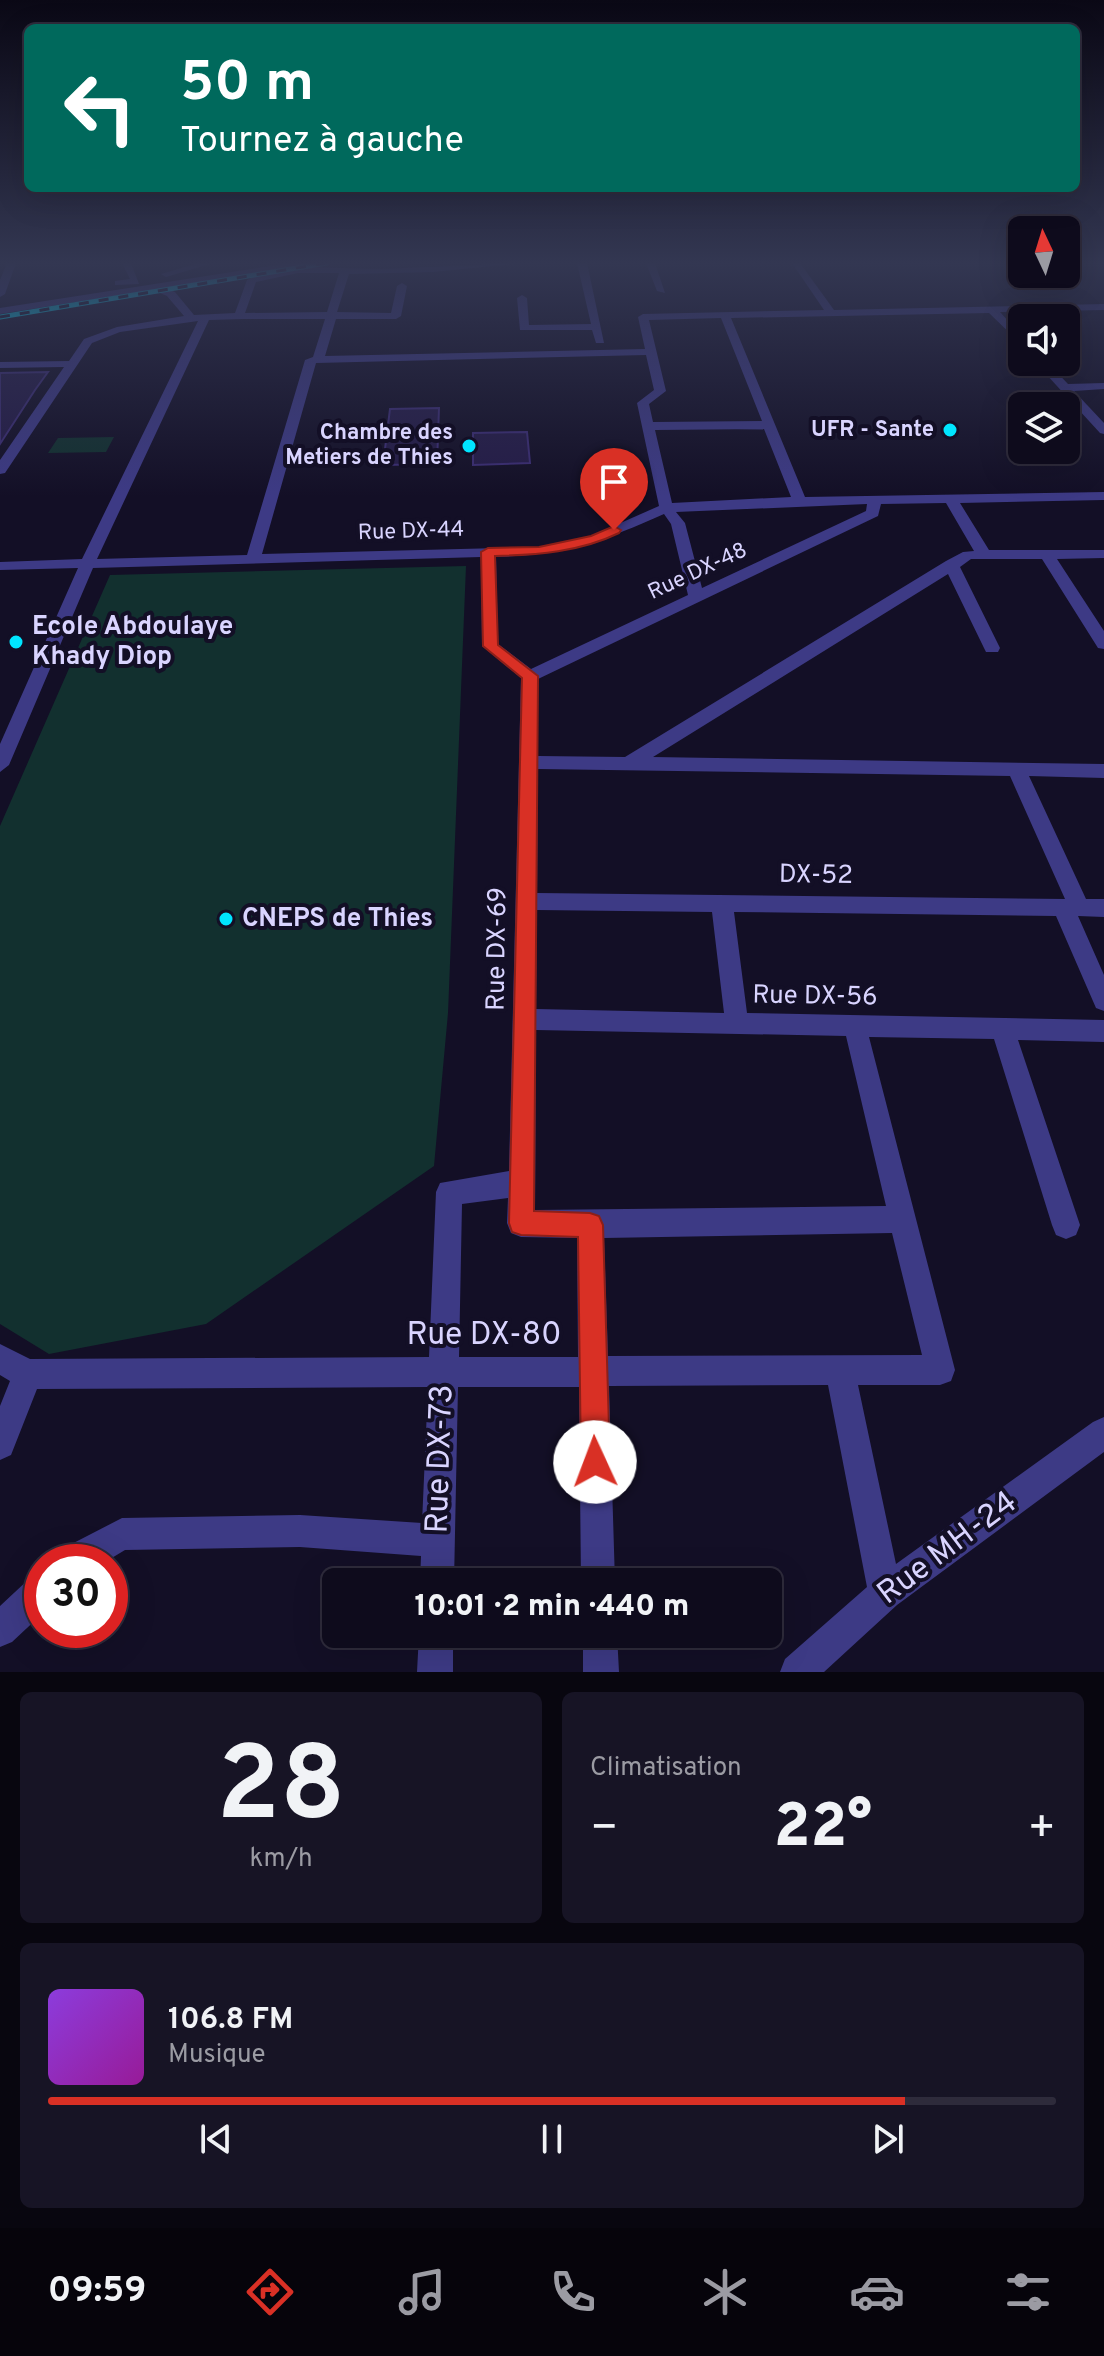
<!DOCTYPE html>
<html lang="fr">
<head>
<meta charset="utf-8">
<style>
  :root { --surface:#0e0b1c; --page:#171425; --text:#f1f3f6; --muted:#9b9ba3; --line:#2e2b3b; --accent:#d93025 }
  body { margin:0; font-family:Overpass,sans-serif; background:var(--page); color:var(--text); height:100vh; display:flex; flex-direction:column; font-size:30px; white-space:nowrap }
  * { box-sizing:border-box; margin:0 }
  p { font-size:26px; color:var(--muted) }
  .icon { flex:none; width:44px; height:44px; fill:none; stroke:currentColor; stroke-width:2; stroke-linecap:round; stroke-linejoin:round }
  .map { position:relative; height:1672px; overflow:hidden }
  .drawer { display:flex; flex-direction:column; gap:20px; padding:20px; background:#08060f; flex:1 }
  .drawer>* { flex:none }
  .hud { position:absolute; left:24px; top:24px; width:1056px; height:168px; border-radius:12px; box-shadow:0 8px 32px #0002,0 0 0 2px var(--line); background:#00695c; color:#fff; overflow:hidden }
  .needle { width:52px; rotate:356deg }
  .fabs { position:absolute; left:1008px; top:216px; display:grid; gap:16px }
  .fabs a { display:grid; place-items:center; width:72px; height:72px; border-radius:12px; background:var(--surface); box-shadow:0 8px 32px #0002,0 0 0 2px var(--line); font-size:40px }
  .speed { position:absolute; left:24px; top:1544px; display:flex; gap:16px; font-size:40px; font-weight:700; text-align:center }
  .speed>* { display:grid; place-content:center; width:104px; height:104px; border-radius:50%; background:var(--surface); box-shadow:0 8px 32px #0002,0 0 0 2px var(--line); line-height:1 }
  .speed .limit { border:12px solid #d22; background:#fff; color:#111 }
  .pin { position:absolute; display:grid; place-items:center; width:68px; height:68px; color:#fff; margin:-82px -34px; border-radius:50% 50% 50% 0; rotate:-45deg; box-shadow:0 0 8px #0007 }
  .pin .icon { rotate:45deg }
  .me { position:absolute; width:88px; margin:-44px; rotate:358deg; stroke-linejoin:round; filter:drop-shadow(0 0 6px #0008) }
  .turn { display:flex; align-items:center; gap:28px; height:168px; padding:0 24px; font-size:36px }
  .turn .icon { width:104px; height:104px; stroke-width:2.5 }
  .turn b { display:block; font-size:56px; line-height:68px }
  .big { font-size:60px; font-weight:800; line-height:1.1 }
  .drawer .tile { flex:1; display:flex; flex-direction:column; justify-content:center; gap:12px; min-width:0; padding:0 28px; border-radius:12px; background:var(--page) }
  .drawer .dial { align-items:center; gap:0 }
  .dial b { font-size:104px; line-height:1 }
  .song { display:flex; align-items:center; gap:24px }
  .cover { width:96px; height:96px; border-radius:12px; background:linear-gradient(135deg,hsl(270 70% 55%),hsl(300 70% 35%)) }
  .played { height:8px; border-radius:4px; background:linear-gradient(90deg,var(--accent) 85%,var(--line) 85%) }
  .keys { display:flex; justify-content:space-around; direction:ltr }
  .heat { display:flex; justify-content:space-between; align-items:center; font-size:44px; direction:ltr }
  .drawer .tiles { flex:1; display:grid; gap:20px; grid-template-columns:1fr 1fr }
  .tile:last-child { grid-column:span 2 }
  .trip { position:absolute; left:322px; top:1568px; width:460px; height:80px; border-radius:12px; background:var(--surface); box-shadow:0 8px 32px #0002,0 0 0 2px var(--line); font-weight:800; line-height:80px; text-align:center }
  .dock { display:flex; height:128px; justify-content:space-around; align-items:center; background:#06040b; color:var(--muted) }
  .dock .icon { width:56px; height:56px }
  .dock .selected { color:var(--accent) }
  .dock b { font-size:36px; color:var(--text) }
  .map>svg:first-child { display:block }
  .green { fill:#12302f }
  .building { fill:#241b47; stroke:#3b2d73; stroke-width:2 }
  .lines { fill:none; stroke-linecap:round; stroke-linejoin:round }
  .minor { fill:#3d3a85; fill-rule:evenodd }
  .rail-casing { stroke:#00e5ff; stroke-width:5 }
  .rail { stroke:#130f26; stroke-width:3; stroke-dasharray:10; stroke-linecap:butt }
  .route { fill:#d93025; stroke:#8d1f18; stroke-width:2 }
  .poi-dot { fill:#00e5ff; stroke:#130f26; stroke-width:3 }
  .labels { text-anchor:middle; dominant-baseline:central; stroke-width:8; stroke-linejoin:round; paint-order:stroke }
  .far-poi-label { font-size:22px; font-weight:bold; fill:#d9d4ff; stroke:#130f26; text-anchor:end }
  .far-street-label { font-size:22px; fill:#d9d4ff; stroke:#130f26 }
  .poi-label { font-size:26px; font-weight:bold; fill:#d9d4ff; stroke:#130f26; text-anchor:start }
  .street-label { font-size:26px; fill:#d9d4ff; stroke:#130f26 }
  .near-street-label { font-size:32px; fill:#d9d4ff; stroke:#130f26 }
</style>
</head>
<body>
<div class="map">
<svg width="1104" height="1672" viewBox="0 0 1104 1672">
  <rect width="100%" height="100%" fill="#130f26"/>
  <!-- green -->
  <path class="green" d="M 114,437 L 106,452 L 48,453 L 58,438 Z
    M 466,566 L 448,1013 L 434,1166 L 206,1324 L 49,1354 L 0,1324 L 0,826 L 110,575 Z"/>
  <!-- building -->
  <path class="building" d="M 48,372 L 35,390 L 0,444 L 0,373 Z
    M 439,408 L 437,464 L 383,465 L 390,409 Z
    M 527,432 L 530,463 L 473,465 L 473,433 Z"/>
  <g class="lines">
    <!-- minor -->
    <path class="minor" d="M 7,263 L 16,263 L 5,294 L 0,297 L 0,280 Z
      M 122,263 L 131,263 L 139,284 L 115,285 L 115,281 L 130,279 Z
      M 199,263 L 213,263 L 166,277 L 161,274 Z
      M 290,263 L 310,263 L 297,267 L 381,269 L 523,263 L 433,272 L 349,274 L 337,312 L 391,313 L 397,286 L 402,283 L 407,286 L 401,316 L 396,319 L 336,319 L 325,356 L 645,349 L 638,317 L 643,314 L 824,310 L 792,263 L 800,263 L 834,310 L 1104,304 L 1104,310 L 1000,312 L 1022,336 L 1022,345 L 989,313 L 731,318 L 805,497 L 1104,492 L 1104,500 L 960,503 L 989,550 L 1104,550 L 1104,558 L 1057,559 L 1104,631 L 1104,649 L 1098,648 L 1042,559 L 971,559 L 960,567 L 1000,648 L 998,652 L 986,652 L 984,648 L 948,574 L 653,757 L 1104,764 L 1104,778 L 1029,776 L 1086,899 L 1104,899 L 1104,917 L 1078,916 L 1104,975 L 1104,1011 L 1096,1008 L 1056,916 L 734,912 L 747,1013 L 1104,1020 L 1104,1042 L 1018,1040 L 1080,1225 L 1076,1235 L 1066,1239 L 1056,1235 L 1052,1225 L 994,1039 L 869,1037 L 955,1370 L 951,1381 L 940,1385 L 858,1385 L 896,1564 L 1093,1422 L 1104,1417 L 1104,1452 L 897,1605 L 824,1672 L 780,1672 L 785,1659 L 867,1587 L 828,1385 L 609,1386 L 615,1582 L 581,1582 L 579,1387 L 458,1387 L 454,1582 L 420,1582 L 421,1556 L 300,1547 L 125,1550 L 105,1562 L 55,1562 L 60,1550 L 122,1518 L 300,1515 L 422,1523 L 428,1387 L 37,1389 L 11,1455 L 0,1460 L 0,1406 L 10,1381 L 0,1375 L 0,1344 L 30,1359 L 429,1357 L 436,1192 L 440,1183 L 509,1171 L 521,678 L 482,646 L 481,557 L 93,568 L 9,765 L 0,772 L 0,744 L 78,568 L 0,570 L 0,562 L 82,559 L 198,321 L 120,332 L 92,343 L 5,473 L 0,474 L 0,460 L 64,367 L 0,368 L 0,362 L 69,361 L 84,339 L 117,327 L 184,316 L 167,296 L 153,290 L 0,314 L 0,308 ZM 262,273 L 247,280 L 235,313 L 194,315 L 175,292 L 165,288 ZM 298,273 L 339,273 L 327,312 L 245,313 L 256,282 ZM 721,318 L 762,421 L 653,422 L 649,404 L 666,391 L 649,320 ZM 243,319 L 325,319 L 313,357 L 305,360 L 247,555 L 97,559 L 209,320 ZM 646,355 L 654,390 L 637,403 L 659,506 L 591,536 L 539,547 L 262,554 L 316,363 ZM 764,429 L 791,497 L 672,503 L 655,430 ZM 946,503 L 974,551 L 963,552 L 946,561 L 625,757 L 538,756 L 538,679 L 878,516 L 881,504 ZM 867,504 L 866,511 L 702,588 L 685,523 L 676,512 ZM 664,514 L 671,524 L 688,595 L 531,669 L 498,644 L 496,557 C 565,555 601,542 664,514 ZM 538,769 L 1010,776 L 1065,899 L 537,893 ZM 537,910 L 712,912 L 724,1013 L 536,1009 ZM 536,1030 L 846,1036 L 886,1206 L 535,1210 ZM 508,1198 L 507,1223 L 511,1233 L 521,1237 L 577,1238 L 578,1357 L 459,1357 L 462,1204 ZM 892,1233 L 922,1355 L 608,1356 L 604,1238 Z
      M 577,263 L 587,263 L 604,343 L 596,343 L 592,330 L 520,330 L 517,298 L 522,295 L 527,298 L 529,325 L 591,324 Z
      M 646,263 L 655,263 L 665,293 L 657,291 Z
      M 1035,362 L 1047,362 L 1068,384 L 1104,383 L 1104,389 L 1074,391 L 1104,423 L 1104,434 L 1100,433 Z
      M 42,1573 L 42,1614 L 12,1642 L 0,1647 L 0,1606 L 30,1578 Z
      M 419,1634 L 453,1634 L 453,1672 L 417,1672 Z
      M 583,1634 L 617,1634 L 619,1672 L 583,1672 Z"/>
    <defs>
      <path id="rail" d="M 0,317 L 327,263"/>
    </defs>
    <!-- rail casing -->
    <use href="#rail" class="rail-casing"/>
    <!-- rail -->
    <use href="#rail" class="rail"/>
  </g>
  <!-- sky -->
  <linearGradient id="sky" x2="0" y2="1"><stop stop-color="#0a0815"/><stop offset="0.53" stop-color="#333752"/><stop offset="1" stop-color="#333752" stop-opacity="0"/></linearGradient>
  <rect width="1104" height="497" fill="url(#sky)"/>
  <!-- route -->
  <path class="route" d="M 614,526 L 621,530 L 619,533 C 580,552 537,555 495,556 L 498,645 L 538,676 L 534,1211 L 590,1213 L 599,1216 L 603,1225 L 610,1462 L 606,1472 L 595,1476 L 585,1472 L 581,1462 L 578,1237 L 521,1235 L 512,1232 L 509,1223 L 522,678 L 483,646 L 481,552 L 488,548 L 539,547 L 591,536 Z"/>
  <!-- markers -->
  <g class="poi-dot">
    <circle cx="950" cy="430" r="8"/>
    <circle cx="469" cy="446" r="8"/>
    <circle cx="16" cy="642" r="8"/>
    <circle cx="226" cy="919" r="8"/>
  </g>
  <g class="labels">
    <!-- far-poi labels -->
    <g class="far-poi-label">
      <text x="934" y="430">UFR - Sante</text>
      <text x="453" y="433">Chambre des<tspan x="453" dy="25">Metiers de Thies</tspan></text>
    </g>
    <!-- far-street labels -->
    <g class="far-street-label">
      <text transform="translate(411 532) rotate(-2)">Rue DX-44</text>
      <text transform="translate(698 572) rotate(-25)">Rue DX-48</text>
    </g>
    <!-- poi labels -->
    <g class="poi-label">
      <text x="32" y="627">Ecole Abdoulaye<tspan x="32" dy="30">Khady Diop</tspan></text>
      <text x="242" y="919">CNEPS de Thies</text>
    </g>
    <!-- street labels -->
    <g class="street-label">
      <text transform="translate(816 876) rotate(1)">DX-52</text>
      <text transform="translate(498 949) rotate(-89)">Rue DX-69</text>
      <text transform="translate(815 997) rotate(1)">Rue DX-56</text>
    </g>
    <!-- near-street labels -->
    <g class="near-street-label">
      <text x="484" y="1336">Rue DX-80</text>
      <text transform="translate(441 1459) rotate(-88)">Rue DX-73</text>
      <text transform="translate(948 1549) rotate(-37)">Rue MH-24</text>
    </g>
  </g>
</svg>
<div class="fabs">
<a><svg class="needle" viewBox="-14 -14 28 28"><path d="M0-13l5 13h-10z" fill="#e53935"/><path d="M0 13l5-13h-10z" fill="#9b9ba3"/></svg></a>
<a><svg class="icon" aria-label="sound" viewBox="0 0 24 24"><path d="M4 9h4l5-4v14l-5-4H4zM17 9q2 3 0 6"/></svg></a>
<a><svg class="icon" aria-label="layers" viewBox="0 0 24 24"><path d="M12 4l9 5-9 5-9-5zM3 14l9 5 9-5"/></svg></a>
</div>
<div class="speed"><div class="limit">30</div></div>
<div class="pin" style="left:614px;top:530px;background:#d93025"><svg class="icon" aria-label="arrive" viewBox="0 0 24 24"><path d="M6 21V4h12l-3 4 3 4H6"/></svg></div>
<svg class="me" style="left:595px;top:1462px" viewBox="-20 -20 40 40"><circle r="19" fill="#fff"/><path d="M0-13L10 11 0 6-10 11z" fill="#d93025"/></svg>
<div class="trip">10:01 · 2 min · 440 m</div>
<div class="hud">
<div class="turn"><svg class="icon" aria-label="left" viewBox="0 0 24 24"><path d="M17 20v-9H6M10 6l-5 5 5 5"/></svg><div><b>50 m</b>Tournez à gauche</div></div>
</div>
</div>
<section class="drawer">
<div class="tiles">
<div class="tile dial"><b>28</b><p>km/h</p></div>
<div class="tile"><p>Climatisation</p>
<div class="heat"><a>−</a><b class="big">22°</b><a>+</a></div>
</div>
<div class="tile">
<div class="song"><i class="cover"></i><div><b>106.8 FM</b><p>Musique</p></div></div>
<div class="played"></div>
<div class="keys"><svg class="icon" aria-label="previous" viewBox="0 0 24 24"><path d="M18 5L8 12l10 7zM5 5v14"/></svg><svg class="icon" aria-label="pause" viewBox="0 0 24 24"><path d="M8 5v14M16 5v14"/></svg><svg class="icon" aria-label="next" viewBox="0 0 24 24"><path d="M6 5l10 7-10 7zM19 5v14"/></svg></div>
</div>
</div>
</section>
<nav class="dock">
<b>09:59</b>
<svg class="icon selected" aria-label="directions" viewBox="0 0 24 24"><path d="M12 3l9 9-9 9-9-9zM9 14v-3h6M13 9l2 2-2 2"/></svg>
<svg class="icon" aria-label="music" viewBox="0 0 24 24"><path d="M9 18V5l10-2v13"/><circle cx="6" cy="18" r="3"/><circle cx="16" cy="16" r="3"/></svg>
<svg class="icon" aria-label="phone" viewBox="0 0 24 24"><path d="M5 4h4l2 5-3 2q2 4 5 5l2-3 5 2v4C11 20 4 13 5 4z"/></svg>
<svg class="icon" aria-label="climate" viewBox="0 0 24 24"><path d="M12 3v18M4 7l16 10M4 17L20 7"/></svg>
<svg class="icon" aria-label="car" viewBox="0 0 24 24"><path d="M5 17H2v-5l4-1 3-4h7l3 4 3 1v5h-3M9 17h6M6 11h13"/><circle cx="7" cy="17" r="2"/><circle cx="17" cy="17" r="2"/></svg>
<svg class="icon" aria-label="filters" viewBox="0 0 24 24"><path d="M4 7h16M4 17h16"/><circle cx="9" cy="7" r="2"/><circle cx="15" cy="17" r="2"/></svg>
</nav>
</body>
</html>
